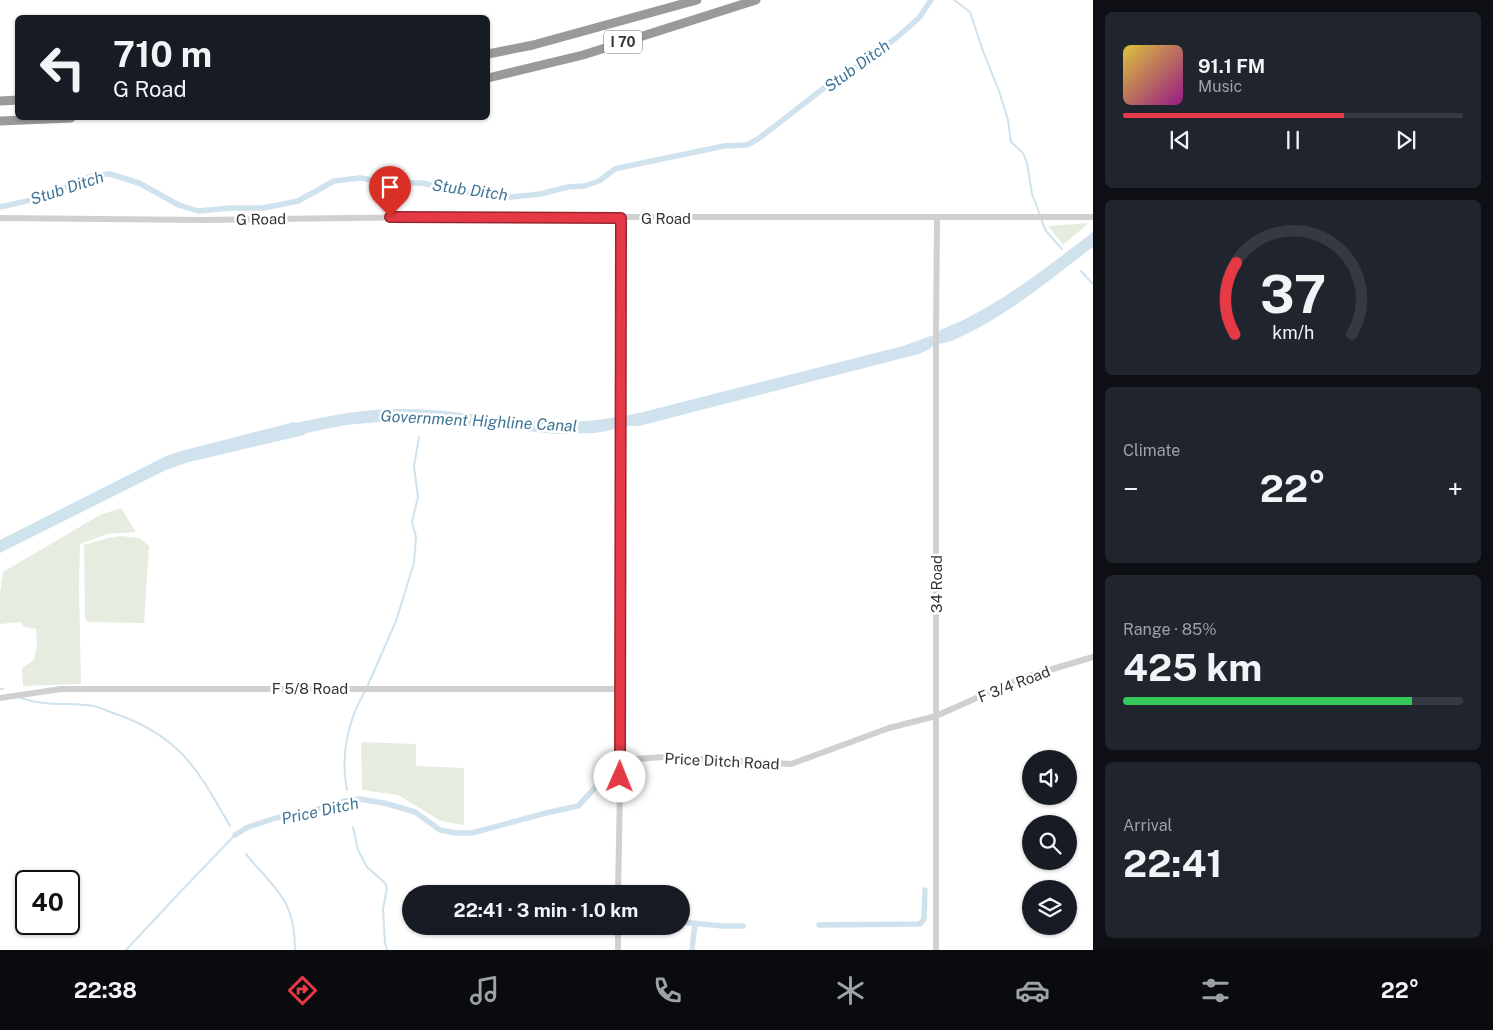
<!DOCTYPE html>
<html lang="en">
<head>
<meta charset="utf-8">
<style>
  :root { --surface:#171b24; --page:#20242c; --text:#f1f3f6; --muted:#9ea1a6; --line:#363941; --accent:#e63946 }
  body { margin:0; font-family:"Public Sans",sans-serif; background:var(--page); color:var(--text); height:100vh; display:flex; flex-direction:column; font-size:19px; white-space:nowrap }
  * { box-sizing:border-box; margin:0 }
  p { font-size:16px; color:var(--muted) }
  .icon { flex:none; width:28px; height:28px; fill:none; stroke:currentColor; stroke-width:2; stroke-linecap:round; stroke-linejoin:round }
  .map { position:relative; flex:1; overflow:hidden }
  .panel { display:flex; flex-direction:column; gap:12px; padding:12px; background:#0d0f14; width:400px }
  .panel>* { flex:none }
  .banner { position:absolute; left:15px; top:15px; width:475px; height:105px; border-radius:8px; box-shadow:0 1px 4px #0004; background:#171b24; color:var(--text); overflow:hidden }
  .fabs { position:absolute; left:1022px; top:750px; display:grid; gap:10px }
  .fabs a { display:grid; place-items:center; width:55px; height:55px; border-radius:50%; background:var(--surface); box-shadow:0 1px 4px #0004; font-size:25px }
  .speed { position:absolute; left:15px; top:870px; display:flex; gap:10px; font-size:25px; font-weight:700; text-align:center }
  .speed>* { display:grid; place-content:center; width:65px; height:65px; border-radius:50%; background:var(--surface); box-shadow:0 1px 4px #0004; line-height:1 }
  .speed .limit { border:2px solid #111; border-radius:8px; background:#fff; color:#111 }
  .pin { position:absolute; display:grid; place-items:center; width:42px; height:42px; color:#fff; margin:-51px -21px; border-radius:50% 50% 50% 0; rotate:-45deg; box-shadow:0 0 5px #0007 }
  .pin .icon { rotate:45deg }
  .me { position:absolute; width:55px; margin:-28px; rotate:1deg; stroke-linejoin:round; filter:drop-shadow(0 0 4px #0008) }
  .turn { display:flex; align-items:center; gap:18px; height:105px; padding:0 15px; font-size:22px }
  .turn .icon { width:65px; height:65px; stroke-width:2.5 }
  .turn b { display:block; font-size:35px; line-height:42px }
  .big { font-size:38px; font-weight:700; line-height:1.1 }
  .panel .tile { flex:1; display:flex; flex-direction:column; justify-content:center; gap:8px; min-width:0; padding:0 18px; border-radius:8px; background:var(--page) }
  .panel .dial { align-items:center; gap:0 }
  .dial svg { height:130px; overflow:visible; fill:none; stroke:var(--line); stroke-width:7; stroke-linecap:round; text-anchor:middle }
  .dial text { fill:var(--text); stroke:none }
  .song { display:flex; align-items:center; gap:15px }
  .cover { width:60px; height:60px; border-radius:8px; background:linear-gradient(135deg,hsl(50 70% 55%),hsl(310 70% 35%)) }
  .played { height:5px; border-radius:2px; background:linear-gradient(90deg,var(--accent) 65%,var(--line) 65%) }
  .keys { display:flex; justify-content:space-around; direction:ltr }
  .heat { display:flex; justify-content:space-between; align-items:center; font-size:28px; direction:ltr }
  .charge { height:8px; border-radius:4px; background:linear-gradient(90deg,#34c759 85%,var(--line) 0) }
  .trip { position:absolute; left:402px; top:885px; width:288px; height:50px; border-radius:25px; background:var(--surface); box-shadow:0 1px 4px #0004; font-weight:700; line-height:50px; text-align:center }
  .tab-bar { display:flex; height:80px; justify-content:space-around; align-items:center; background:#090b0e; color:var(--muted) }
  .tab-bar .icon { width:35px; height:35px }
  .tab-bar .current { color:var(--accent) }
  .tab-bar b { font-size:22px; color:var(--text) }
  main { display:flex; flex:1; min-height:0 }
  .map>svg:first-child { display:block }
  .green { fill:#e6ecdf }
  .water { fill:#cfe2ee }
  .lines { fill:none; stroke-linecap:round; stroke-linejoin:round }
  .stream { stroke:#cfe2ee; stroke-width:2 }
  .canal { stroke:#cfe2ee; stroke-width:5.5 }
  .minor { stroke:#d0d0d0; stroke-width:6 }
  .highway { stroke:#9a9a9a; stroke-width:9 }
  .route-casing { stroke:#96252e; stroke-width:12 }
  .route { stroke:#e63946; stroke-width:9 }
  .labels { text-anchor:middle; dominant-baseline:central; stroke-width:5; stroke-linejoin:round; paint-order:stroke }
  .shield { fill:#fff; stroke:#707070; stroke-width:1 }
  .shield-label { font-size:14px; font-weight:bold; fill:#333 }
  .street-label { font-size:15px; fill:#333; stroke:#fff }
  .water-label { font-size:16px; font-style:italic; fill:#3f7597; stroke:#fff }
</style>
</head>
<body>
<main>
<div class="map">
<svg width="1093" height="950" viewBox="0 0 1093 950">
  <rect width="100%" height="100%" fill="#fff"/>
  <!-- green -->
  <path class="green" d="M 1089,223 L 1063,245 L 1048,226 Z
    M 121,508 L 136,532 L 107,534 L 80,544 L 79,589 L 81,684 L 23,686 L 22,668 L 34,660 L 37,645 L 36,629 L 25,627 L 20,622 L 0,624 L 0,593 L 3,572 L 100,515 Z
    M 121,536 L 139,538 L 149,546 L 144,623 L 87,622 L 85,617 L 84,545 L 108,538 Z
    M 361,742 L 416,744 L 416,766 L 464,768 L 464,825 L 441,821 L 398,795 L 362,790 Z"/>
  <!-- water -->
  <path class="water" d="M 1093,232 L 1093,247 C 1049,280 1005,318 954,340 C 947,343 940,343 933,345 L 931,348 L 919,354 L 639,426 L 624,426 L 607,431 L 594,433 L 557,434 L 420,421 L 390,421 L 346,425 L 306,433 L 304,435 L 189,462 L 166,470 L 0,553 L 0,540 L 166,456 L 181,451 L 294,422 L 296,423 C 332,415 367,408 405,409 C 457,409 508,422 560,422 C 588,422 616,418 643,412 L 903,346 L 939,333 L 940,330 C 997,308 1045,268 1093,232 Z"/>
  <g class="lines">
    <!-- stream -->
    <path class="stream" d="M 954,0 L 970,12 L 983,51 L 999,91 L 1008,120 L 1011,142 L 1023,153 L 1027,163 L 1032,194 L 1040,215
      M 1041,219 L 1046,231 L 1062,249
      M 1081,271 L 1093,284
      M 367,687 L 396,621 L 414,563 L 416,537 L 412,522 L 418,497 L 414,466 L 419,437
      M 0,689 L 3,689
      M 21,698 C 45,707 69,702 94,706 C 102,708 111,713 119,715 C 182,738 199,772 230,826
      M 347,790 C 340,756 348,720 365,691
      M 353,827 L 358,850 L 367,867 L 385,883 L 387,888 L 383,909 L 385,943 L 387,950
      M 246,854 C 275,890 295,898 295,950
      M 126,950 C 162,911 198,873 235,835"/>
    <!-- canal -->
    <path class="canal" d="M 0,207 L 44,197 L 92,176 L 110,174 L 139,183 L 179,205 L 198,211 L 231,208 L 263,208 L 298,201 L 334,181 L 360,178 L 391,183 L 422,183 L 439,187 L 454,188 L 466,192 L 490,196 L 511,197 L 540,194 L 568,187 L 584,186 L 599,181 L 615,169 L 628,166 L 724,146 L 747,145 L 758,139 L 828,85 L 845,75 L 896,38 L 919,18 L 931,0
      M 235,835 L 248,827 L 276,818 L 305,813 L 345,801 L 359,799 L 384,803 L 415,812 L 440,830 L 456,833 L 472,833 L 546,813 L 578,806 L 606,776 L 624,764
      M 681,922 L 723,926 L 743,926
      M 819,925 L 920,924 L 924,919 L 925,890
      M 692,950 L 695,923"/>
    <!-- minor -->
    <path class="minor" d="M 0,218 L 203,220 L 430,217 L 1093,217
      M 0,698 L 61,689 L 620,689
      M 620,760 L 664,757 L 791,764 L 889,728 L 936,716 L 1019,679 L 1093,657
      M 618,894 L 621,737 L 620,383 L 621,218
      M 618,950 L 618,926
      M 936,950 L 936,334 L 937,218"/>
    <!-- highway -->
    <path class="highway" d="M 488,54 L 533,45 L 697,0
      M 488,78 L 583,55 L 756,0
      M 0,101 L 18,100
      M 0,121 L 71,118"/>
  </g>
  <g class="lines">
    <defs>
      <path id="route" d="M 390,217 L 621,218 L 620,777"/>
    </defs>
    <!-- route casing -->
    <use href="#route" class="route-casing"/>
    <!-- route -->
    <use href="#route" class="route"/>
  </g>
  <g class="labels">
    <!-- shield labels -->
    <rect class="shield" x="604" y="30.5" width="38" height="23" rx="4"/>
    <g class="shield-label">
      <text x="623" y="42">I 70</text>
    </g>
    <!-- street labels -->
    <g class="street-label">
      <text x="666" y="218">G Road</text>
      <text transform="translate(261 219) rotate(-1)">G Road</text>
      <text transform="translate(936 584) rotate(-90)">34 Road</text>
      <text transform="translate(1014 684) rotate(-21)">F 3/4 Road</text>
      <text x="310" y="688">F 5/8 Road</text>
      <text transform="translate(722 761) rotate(3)">Price Ditch Road</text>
    </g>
    <!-- water labels -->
    <g class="water-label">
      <text transform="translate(857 66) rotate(-36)">Stub Ditch</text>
      <text transform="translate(67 188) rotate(-18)">Stub Ditch</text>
      <text transform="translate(470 190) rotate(8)">Stub Ditch</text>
      <text transform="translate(479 421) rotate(3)">Government Highline Canal</text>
      <text transform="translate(320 811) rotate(-12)">Price Ditch</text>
    </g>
  </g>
</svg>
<div class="fabs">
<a><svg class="icon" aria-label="sound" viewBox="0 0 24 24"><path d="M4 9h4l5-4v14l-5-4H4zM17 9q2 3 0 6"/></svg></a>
<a><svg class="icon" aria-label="search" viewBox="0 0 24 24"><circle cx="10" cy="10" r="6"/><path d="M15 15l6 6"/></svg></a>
<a><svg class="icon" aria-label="layers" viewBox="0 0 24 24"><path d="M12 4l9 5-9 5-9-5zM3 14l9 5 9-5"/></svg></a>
</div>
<div class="speed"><div class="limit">40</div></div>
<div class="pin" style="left:390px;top:217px;background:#d93025"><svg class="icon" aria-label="arrive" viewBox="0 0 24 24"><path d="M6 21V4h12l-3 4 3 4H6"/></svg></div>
<svg class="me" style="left:620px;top:777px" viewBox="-20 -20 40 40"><circle r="19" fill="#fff"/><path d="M0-13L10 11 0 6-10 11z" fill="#e63946"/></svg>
<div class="trip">22:41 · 3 min · 1.0 km</div>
<div class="banner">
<div class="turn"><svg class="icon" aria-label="left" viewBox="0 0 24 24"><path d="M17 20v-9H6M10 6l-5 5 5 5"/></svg><div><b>710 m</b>G Road</div></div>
</div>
</div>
<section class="panel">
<div class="tile">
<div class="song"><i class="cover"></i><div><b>91.1 FM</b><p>Music</p></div></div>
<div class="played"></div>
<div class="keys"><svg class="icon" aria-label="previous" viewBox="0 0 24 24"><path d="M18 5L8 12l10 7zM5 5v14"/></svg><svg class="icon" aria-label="pause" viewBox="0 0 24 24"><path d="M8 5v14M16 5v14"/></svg><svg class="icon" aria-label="next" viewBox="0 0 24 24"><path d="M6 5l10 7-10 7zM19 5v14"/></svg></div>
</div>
<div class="tile dial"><svg viewBox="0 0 100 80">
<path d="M14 69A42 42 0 1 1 86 69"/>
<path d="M14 69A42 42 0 0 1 15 25" stroke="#e63946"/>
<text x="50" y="56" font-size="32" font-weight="700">37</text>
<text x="50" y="72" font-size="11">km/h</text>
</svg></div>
<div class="tile"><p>Climate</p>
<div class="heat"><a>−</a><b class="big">22°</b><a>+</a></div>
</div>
<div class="tile"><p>Range · 85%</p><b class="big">425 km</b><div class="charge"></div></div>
<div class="tile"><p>Arrival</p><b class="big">22:41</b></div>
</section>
</main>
<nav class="tab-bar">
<b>22:38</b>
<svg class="icon current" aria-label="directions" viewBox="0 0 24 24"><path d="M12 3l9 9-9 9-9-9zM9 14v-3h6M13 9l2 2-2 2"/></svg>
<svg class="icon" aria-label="music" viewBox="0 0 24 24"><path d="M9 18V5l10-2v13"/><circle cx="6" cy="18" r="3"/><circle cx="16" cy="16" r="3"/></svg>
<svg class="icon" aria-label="phone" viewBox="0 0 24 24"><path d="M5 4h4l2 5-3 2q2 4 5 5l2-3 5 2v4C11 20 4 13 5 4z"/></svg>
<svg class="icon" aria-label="climate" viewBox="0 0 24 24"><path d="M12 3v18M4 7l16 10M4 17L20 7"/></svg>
<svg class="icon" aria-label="car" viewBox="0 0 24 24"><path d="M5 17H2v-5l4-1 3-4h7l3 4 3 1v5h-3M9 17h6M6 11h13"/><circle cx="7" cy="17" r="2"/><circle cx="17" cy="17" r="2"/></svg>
<svg class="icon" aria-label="filters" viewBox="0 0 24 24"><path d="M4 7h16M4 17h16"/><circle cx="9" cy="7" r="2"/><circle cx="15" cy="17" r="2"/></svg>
<b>22°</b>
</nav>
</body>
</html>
